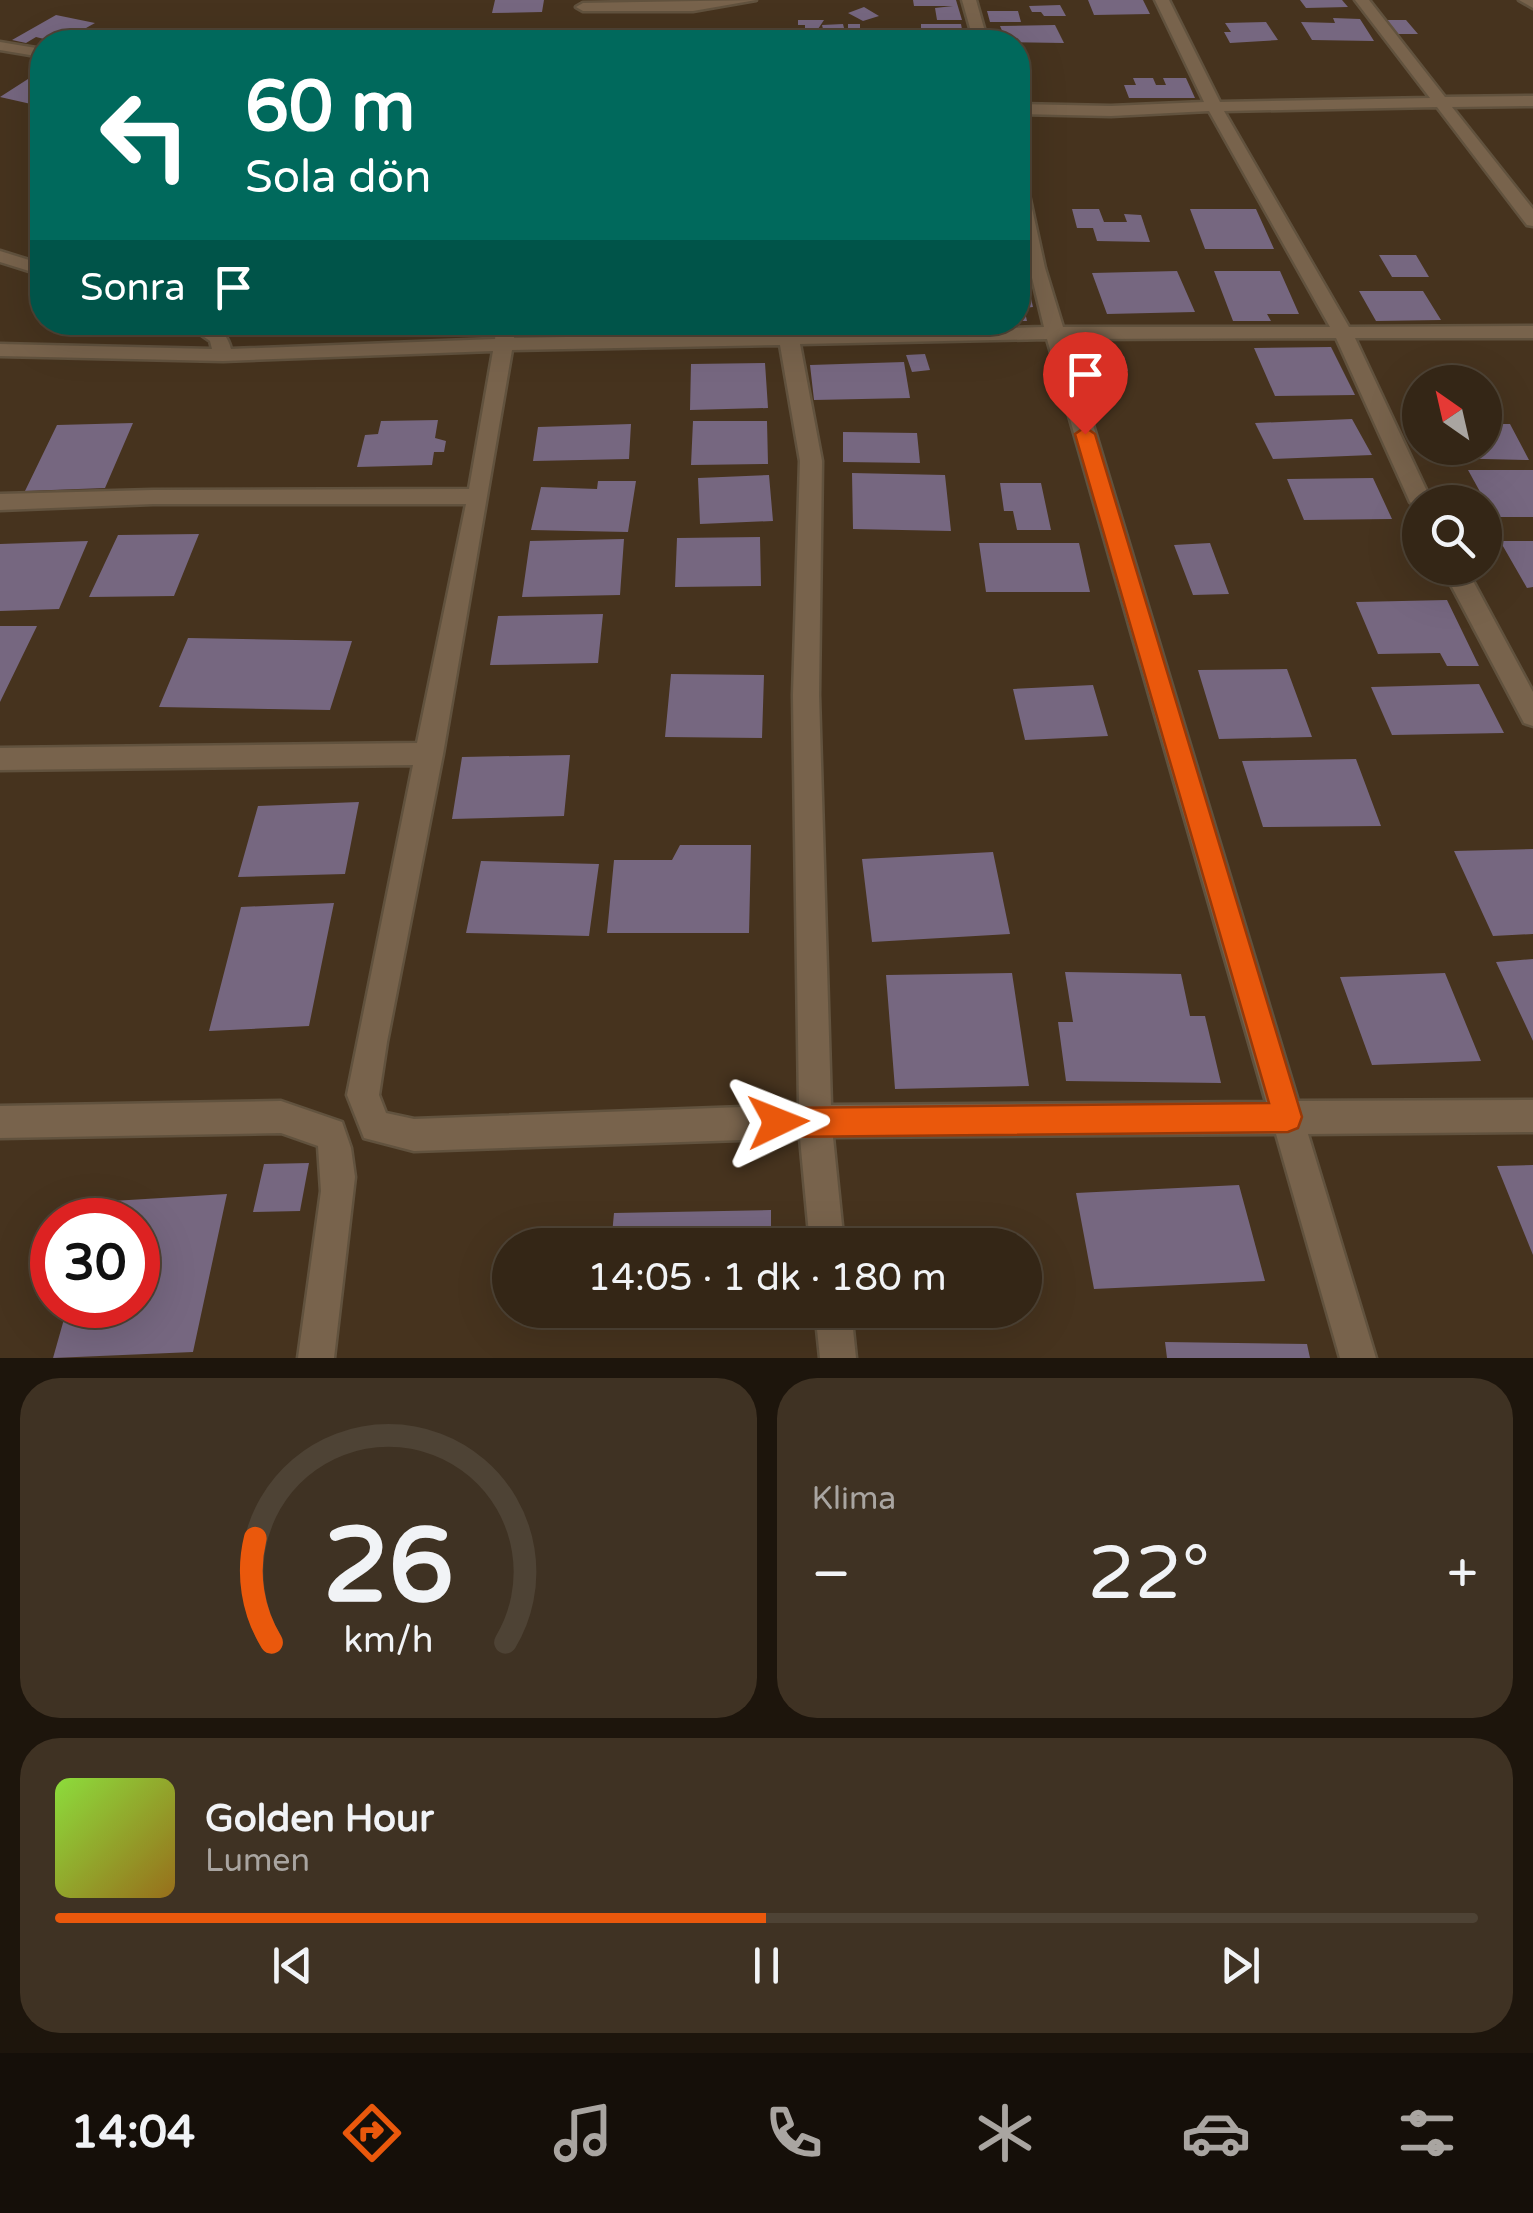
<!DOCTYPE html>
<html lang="tr">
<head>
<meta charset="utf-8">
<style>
  :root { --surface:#342616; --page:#3f3223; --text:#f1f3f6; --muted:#a9a5a1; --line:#4e4335; --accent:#ea580c }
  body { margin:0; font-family:"Varela Round",sans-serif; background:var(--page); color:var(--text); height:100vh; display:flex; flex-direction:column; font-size:38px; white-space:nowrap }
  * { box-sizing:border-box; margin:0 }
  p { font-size:32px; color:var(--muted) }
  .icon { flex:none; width:55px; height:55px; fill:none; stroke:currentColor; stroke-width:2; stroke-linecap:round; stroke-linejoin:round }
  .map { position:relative; height:1358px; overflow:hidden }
  .panel { display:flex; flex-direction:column; gap:20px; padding:20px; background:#1d150c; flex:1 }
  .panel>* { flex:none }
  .guide { position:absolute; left:30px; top:30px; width:1000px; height:305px; border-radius:40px; box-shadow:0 10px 40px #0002,0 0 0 2px var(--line); background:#00695c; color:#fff; overflow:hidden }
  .needle { width:65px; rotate:326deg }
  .buttons { position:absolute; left:1402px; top:365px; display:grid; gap:20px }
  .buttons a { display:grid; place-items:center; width:100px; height:100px; border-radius:50%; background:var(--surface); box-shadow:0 10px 40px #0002,0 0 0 2px var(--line); font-size:50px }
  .speed { position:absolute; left:30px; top:1198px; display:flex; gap:20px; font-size:50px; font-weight:700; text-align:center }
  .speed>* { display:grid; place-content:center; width:130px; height:130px; border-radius:50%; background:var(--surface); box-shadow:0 10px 40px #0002,0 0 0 2px var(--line); line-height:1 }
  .speed .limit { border:15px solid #d22; background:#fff; color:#111 }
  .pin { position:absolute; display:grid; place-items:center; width:85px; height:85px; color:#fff; margin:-102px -42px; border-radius:50% 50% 50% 0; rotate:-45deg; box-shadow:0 0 10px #0007 }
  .pin .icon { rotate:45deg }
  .me { position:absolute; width:110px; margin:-55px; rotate:88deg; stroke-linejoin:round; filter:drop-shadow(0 0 8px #0008) }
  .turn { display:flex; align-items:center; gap:35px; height:210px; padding:0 50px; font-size:45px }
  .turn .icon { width:130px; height:130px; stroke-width:2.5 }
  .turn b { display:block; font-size:70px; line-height:85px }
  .then { display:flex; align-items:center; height:95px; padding:0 50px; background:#0003; gap:20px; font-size:38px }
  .big { font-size:75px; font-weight:600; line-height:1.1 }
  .panel .tile { flex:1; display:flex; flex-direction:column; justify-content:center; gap:15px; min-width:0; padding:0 35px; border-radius:40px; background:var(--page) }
  .panel .dial { align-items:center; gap:0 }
  .dial svg { height:260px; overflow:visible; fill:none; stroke:var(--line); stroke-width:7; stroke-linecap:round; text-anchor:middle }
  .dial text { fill:var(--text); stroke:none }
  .song { display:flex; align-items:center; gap:30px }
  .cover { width:120px; height:120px; border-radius:15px; background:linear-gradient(135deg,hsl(90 70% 55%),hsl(40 70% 35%)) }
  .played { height:10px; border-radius:5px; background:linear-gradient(90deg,var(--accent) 50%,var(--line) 50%) }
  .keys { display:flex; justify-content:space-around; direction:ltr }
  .heat { display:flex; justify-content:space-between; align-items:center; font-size:55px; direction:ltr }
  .panel .tiles { flex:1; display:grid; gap:20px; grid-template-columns:1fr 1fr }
  .tile:last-child { grid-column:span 2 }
  .trip { position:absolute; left:492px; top:1228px; width:550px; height:100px; border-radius:50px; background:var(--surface); box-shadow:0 10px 40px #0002,0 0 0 2px var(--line); font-weight:600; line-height:100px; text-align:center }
  .tabs { display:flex; height:160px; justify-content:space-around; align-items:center; background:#150f09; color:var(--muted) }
  .tabs .icon { width:70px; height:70px }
  .tabs .on { color:var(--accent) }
  .tabs b { font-size:45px; color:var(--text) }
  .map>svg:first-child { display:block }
  .building { fill:#766780 }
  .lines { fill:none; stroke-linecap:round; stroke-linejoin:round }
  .minor-casing { stroke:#61523e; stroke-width:5 }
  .tertiary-casing { stroke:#61523e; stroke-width:5 }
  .minor { fill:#78634c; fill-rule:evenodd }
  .tertiary { fill:#78634c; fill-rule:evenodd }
  .route { fill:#ea580c; stroke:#983908; stroke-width:2.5 }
</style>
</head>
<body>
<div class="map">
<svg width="1533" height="1358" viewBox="0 0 1533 1358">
  <rect width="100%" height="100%" fill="#46331e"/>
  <!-- building -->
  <path class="building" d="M 495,0 L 544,0 L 542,12 L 492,13 Z
    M 913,0 L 956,0 L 962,20 L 937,20 L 935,8 L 953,6 L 914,6 Z
    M 1088,0 L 1143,0 L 1150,14 L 1094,15 Z
    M 1300,0 L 1342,0 L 1348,7 L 1306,8 Z
    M 1060,5 L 1066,16 L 1044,16 L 1041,12 L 1032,12 L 1029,6 Z
    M 864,7 L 879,16 L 863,21 L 848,13 Z
    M 987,11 L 1018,11 L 1021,22 L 990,22 Z
    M 56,15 L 95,23 L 61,42 L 43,42 L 48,40 L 36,37 L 26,43 L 12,40 Z
    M 1333,18 L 1360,19 L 1374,41 L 1312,40 L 1301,22 L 1335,23 Z
    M 798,20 L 824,20 L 818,29 L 823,29 L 822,25 L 843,24 L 844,28 L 829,29 L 848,30 L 848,24 L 860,24 L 860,42 L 805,41 L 805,25 L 798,25 Z
    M 1385,20 L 1406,20 L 1418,34 L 1396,34 Z
    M 1266,22 L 1278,40 L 1230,43 L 1224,32 L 1231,32 L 1225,23 Z
    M 921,24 L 961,24 L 964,40 L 913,39 L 912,34 L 903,34 L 902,29 L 921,30 Z
    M 1055,25 L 1064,43 L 1007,42 L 1000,26 Z
    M 42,70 L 42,97 L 31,104 L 0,97 Z
    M 1133,78 L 1153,78 L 1156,85 L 1166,85 L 1163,78 L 1186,78 L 1195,98 L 1129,98 L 1124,85 L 1136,85 Z
    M 1072,209 L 1099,209 L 1104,222 L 1127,222 L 1124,214 L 1141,215 L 1150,242 L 1097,241 L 1093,228 L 1077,228 Z
    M 1190,209 L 1256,209 L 1274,249 L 1205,249 Z
    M 1379,255 L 1416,255 L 1429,277 L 1392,277 Z
    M 1177,271 L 1195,312 L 1107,314 L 1092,273 Z
    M 1214,271 L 1280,271 L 1299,314 L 1267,314 L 1271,321 L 1233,321 Z
    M 1018,286 L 1028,286 L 1033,307 L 1024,308 L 1027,321 L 1018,321 Z
    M 1359,291 L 1423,291 L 1441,320 L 1376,321 Z
    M 1331,347 L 1355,395 L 1275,396 L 1254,348 Z
    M 925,354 L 930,370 L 912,372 L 906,355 Z
    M 1103,356 L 1124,356 L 1128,371 L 1108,371 Z
    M 904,362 L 910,398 L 814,400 L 810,365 Z
    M 765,363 L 768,408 L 690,410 L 691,364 Z
    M 1352,419 L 1372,455 L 1273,459 L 1255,423 Z
    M 438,420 L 435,438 L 446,441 L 444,452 L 434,452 L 432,465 L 357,467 L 365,435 L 378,434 L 381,421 Z
    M 693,421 L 767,421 L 768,464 L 691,465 Z
    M 133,423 L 105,488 L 25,491 L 57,425 Z
    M 631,424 L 629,459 L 533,461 L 538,427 Z
    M 1485,424 L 1510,424 L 1529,460 L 1442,458 L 1437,448 L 1485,448 Z
    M 843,432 L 917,433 L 920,463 L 843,462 Z
    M 1468,470 L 1533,470 L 1533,517 L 1494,517 Z
    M 852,473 L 945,475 L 951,531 L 853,529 Z
    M 769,475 L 773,521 L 700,524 L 698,478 Z
    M 1373,478 L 1392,519 L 1304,520 L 1287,479 Z
    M 598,481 L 636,481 L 628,532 L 531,530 L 541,487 L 597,489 Z
    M 1000,483 L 1041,483 L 1051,530 L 1017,530 L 1013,511 L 1004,511 Z
    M 199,534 L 174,596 L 89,597 L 118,535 Z
    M 760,537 L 761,586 L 675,587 L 677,538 Z
    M 624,539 L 620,595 L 522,597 L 530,541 Z
    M 88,541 L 59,609 L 0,611 L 0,544 Z
    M 1500,541 L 1533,541 L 1533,587 L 1527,588 Z
    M 979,543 L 1079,543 L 1090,592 L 986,592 Z
    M 1210,543 L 1229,594 L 1193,595 L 1174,545 Z
    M 1447,600 L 1479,666 L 1447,666 L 1440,653 L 1378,654 L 1356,602 Z
    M 603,614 L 598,663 L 490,665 L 498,616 Z
    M 0,626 L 37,626 L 0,702 Z
    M 188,638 L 352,641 L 330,710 L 159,707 Z
    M 1287,669 L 1312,737 L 1219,739 L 1198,670 Z
    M 671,674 L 764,675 L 762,738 L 665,737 Z
    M 1479,684 L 1504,733 L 1392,735 L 1371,687 Z
    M 1093,685 L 1108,736 L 1025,740 L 1013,689 Z
    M 570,755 L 564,816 L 452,819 L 462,757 Z
    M 1356,759 L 1381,826 L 1263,827 L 1242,761 Z
    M 359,802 L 345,874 L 238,877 L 258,806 Z
    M 680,845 L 751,845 L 749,933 L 607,933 L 614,860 L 672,860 Z
    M 1533,849 L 1533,934 L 1493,936 L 1454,851 Z
    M 993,852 L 1010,934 L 872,942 L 862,859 Z
    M 481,861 L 599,864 L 589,936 L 466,933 Z
    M 334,903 L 309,1026 L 209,1031 L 241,907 Z
    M 1533,959 L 1533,1041 L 1496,962 Z
    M 1065,972 L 1181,974 L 1190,1016 L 1205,1016 L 1221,1083 L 1066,1081 L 1058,1022 L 1073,1022 Z
    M 1012,973 L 1029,1086 L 895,1089 L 886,975 Z
    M 1445,973 L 1481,1061 L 1372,1065 L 1340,977 Z
    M 309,1163 L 300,1211 L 253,1212 L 264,1164 Z
    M 1533,1165 L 1533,1255 L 1497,1166 Z
    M 1239,1185 L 1265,1281 L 1094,1289 L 1076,1193 Z
    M 227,1194 L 193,1352 L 53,1358 L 68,1305 L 138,1305 L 138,1220 L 91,1220 L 96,1202 Z
    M 771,1210 L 771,1245 L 611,1245 L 614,1213 Z
    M 607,1310 L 772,1310 L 772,1320 L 606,1323 Z
    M 1165,1342 L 1307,1344 L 1310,1358 L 1167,1358 Z"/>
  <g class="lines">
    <defs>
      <path id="minor" d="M 756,0 L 693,11 L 583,11 L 576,7 L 583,3 Z
        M 962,0 L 976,0 L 988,42 L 974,42 Z
        M 1155,0 L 1169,0 L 1220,102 L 1430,98 L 1355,0 L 1369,0 L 1445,97 L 1533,96 L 1533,106 L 1452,107 L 1533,209 L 1533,226 L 1527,225 L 1437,107 L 1224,111 L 1349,327 L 1533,326 L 1533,338 L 1355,338 L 1432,502 L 1420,502 L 1420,509 L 1410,502 L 1336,338 L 1067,339 L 1298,1101 L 1533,1100 L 1533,1132 L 1308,1134 L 1376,1358 L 1340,1358 L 1276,1134 L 833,1137 L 844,1245 L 810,1245 L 800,1138 L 414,1151 L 364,1138 L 347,1095 L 413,765 L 0,770 L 0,748 L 417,743 L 466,504 L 153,504 L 0,510 L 0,494 L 153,490 L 469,489 L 493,351 L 223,361 L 0,356 L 0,344 L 212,349 L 210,341 L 183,322 C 205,322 225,324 231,349 L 495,339 L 497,322 L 516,322 L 514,338 L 778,333 L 777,322 L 796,322 L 798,333 L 1044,327 L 1018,220 L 1018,176 L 1026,181 L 1045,268 L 1063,327 L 1330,327 L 1209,111 L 1111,116 L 1018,114 L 1018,104 L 1111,106 L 1204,102 ZM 1047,339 L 1266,1102 L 831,1105 L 819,695 L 822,461 L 800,344 ZM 780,345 L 800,461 L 793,695 L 799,1105 L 414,1119 L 386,1113 L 379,1095 L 387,1042 L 443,754 L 512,350 Z
        M 0,42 L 42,49 L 42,57 L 0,50 Z
        M 0,251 L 42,264 L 42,275 L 0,262 Z
        M 1442,568 L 1466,568 L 1533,692 L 1533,726 L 1524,723 Z
        M 281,1101 L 342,1122 L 351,1148 L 355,1177 L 334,1358 L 298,1358 L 321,1191 L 318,1146 L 281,1133 L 0,1138 L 0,1106 Z
        M 815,1310 L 851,1310 L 856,1358 L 820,1358 Z"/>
      <path id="tertiary" d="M 1519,0 L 1533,0 L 1533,8 Z"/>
    </defs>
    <!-- minor casing -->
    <use href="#minor" class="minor-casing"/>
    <!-- tertiary casing -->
    <use href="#tertiary" class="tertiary-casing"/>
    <!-- minor -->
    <use href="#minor" class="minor"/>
    <!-- tertiary -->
    <use href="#tertiary" class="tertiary"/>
  </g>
  <!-- route -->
  <path class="route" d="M 1085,427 L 1095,434 L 1302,1117 L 1298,1128 L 1288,1132 L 778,1137 L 768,1133 L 764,1122 L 768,1112 L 778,1108 L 1269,1103 L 1075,434 Z"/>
</svg>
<div class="buttons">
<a><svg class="needle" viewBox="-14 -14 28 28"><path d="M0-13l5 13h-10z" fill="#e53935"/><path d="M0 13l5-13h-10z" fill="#a9a5a1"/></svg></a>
<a><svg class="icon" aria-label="search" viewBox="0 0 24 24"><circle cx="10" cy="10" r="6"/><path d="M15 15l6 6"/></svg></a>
</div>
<div class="speed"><div class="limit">30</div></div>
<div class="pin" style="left:1085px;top:434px;background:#d93025"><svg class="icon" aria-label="arrive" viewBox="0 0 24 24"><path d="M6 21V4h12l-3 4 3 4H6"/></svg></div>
<svg class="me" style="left:778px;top:1122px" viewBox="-20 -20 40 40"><path d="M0-17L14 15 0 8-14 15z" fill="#ea580c" stroke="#fff" stroke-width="4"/></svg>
<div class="trip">14:05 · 1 dk · 180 m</div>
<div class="guide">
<div class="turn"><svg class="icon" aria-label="left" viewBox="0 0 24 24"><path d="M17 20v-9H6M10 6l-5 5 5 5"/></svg><div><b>60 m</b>Sola dön</div></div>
<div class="then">Sonra<svg class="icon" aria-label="arrive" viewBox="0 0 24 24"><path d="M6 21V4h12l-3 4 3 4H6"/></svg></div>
</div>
</div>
<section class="panel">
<div class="tiles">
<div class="tile dial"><svg viewBox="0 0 100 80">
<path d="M14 69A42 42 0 1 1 86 69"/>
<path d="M14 69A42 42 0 0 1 9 37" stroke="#ea580c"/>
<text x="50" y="56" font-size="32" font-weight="700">26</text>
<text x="50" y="72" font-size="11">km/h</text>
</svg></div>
<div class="tile"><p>Klima</p>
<div class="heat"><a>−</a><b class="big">22°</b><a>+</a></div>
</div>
<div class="tile">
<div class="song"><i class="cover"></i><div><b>Golden Hour</b><p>Lumen</p></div></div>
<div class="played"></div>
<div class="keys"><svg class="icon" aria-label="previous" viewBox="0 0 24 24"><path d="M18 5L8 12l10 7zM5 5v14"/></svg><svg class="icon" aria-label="pause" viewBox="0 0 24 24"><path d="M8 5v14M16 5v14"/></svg><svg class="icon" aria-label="next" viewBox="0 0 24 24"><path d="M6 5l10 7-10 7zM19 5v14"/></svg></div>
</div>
</div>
</section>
<nav class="tabs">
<b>14:04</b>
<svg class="icon on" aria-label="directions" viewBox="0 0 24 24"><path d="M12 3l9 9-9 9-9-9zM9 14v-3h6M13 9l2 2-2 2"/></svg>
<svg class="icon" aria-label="music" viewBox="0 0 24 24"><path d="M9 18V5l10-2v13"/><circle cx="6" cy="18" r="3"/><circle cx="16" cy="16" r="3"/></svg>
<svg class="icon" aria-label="phone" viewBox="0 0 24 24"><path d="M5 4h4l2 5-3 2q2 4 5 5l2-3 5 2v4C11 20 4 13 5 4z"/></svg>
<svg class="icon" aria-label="climate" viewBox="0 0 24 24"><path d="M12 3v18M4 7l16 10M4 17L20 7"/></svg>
<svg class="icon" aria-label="car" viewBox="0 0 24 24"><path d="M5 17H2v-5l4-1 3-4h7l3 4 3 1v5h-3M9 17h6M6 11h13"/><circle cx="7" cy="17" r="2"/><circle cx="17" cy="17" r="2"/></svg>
<svg class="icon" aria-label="filters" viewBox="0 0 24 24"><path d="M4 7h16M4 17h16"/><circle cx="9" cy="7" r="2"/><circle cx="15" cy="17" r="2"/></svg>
</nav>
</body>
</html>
